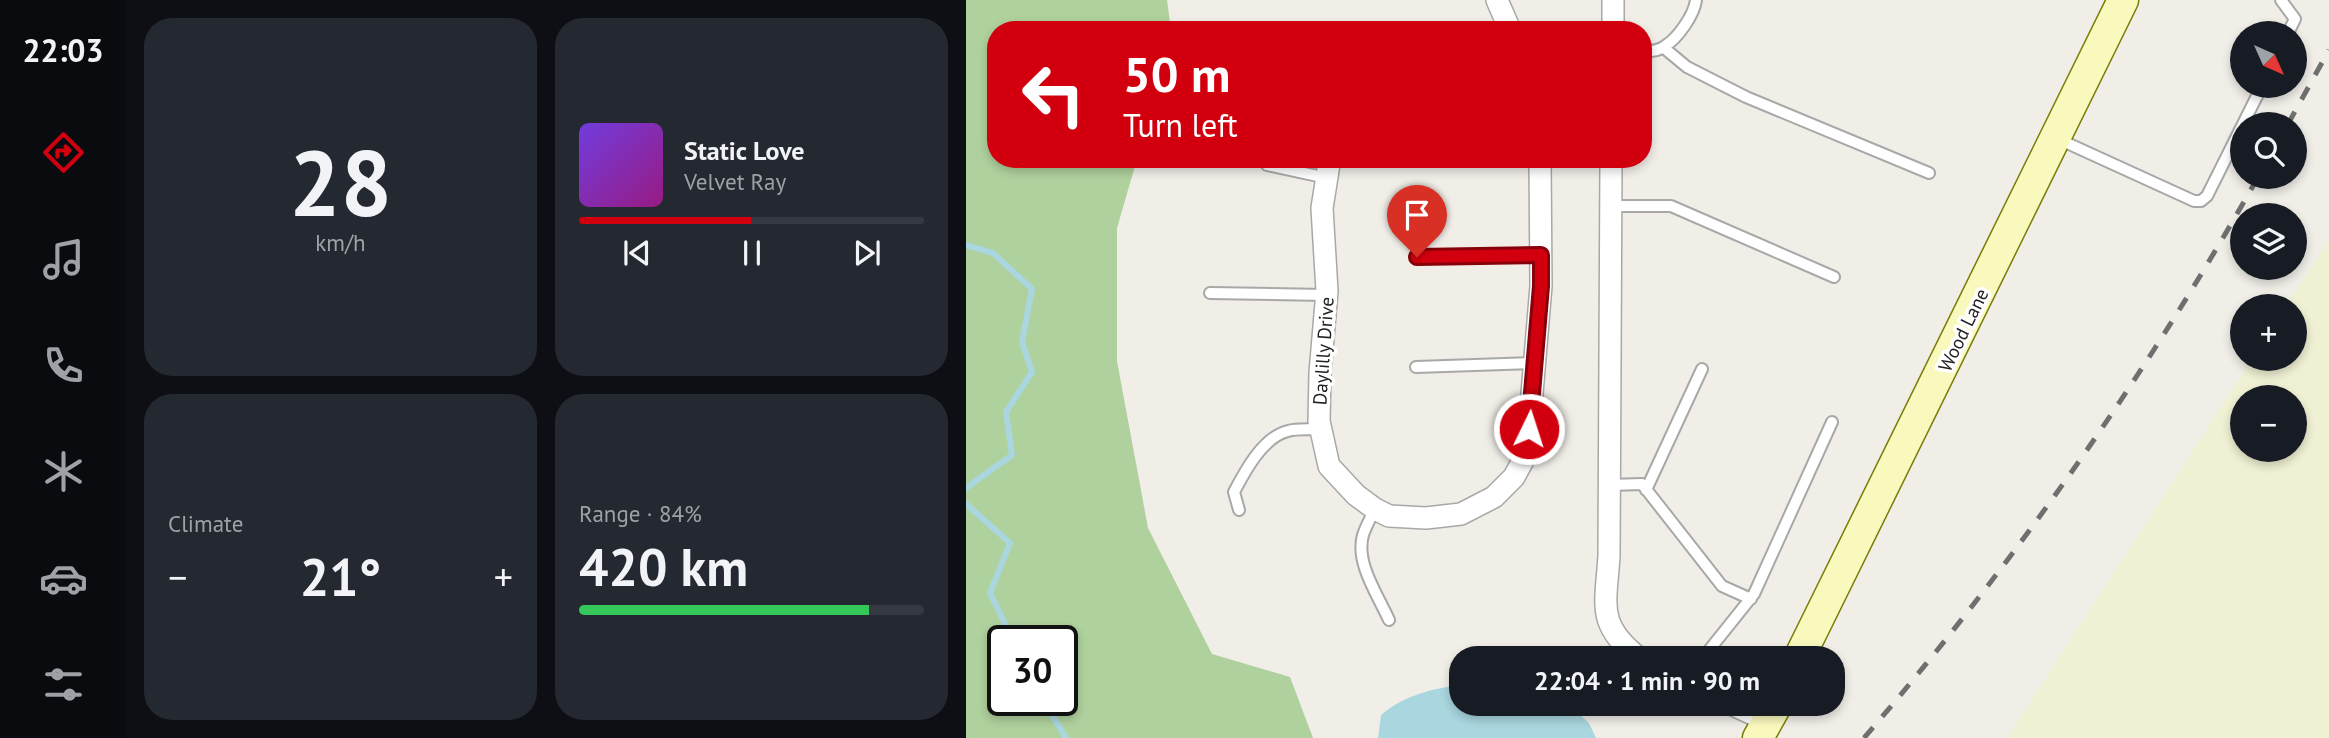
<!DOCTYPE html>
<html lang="en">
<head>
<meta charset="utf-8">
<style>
  :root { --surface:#171b24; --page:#242831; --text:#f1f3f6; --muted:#9ea1a6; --line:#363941; --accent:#d2000e }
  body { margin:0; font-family:"PT Sans",sans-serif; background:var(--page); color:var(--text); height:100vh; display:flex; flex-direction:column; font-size:26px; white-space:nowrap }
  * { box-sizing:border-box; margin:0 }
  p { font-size:23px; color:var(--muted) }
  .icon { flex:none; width:38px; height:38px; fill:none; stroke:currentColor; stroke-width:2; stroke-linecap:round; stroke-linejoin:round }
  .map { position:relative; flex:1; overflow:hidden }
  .side { display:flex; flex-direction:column; gap:18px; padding:18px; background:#0d0f14; width:840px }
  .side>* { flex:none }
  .banner { position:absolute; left:21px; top:21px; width:665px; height:147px; border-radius:28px; box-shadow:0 4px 10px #0003; background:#d2000e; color:#fff; overflow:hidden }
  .needle { width:46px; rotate:135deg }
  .fabs { position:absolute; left:1264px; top:21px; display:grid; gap:14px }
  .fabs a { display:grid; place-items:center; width:77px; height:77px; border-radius:50%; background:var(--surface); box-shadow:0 4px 10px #0003; font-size:35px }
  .speed { position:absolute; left:21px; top:625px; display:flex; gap:14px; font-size:35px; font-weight:700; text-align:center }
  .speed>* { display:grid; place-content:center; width:91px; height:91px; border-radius:50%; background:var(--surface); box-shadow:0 4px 10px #0003; line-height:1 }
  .speed .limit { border:4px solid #111; border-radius:10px; background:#fff; color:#111 }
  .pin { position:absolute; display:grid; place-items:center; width:60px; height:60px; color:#fff; margin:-72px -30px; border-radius:50% 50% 50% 0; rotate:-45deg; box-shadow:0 0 7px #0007 }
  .pin .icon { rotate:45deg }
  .me { position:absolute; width:77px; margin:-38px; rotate:4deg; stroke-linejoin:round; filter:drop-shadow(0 0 5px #0008) }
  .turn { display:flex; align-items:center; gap:24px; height:147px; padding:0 21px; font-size:32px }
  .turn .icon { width:91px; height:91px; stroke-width:2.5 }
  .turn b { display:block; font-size:49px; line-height:60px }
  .big { font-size:52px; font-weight:600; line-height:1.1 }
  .side .card { flex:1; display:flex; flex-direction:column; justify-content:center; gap:10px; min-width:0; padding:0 24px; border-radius:28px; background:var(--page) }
  .side .dial { align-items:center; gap:0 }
  .dial b { font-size:91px; line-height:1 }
  .song { display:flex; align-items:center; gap:21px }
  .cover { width:84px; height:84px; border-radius:10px; background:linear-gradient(135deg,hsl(260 70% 55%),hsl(310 70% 35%)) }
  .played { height:7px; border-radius:4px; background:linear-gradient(90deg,var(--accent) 50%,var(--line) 50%) }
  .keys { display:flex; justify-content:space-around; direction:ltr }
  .heat { display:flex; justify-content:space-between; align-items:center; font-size:38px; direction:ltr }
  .charge { height:10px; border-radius:5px; background:linear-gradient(90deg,#34c759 84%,var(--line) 0) }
  .side .tiles { flex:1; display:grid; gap:18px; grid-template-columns:repeat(2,1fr) }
  .trip { position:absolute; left:483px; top:646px; width:396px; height:70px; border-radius:28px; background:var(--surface); box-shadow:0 4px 10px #0003; font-weight:600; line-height:70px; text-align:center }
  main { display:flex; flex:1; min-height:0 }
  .dock { display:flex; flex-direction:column; width:126px; justify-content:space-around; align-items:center; background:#090b0e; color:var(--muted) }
  .dock .icon { width:49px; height:49px }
  .dock .current { color:var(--accent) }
  .dock b { font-size:32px; color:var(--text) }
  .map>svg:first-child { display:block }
  .farmland { fill:#f0f0d4; fill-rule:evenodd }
  .forest { fill:#afd19d; fill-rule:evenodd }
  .water { fill:#a9d6df }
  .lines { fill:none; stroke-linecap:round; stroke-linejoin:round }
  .stream { stroke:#a9d6df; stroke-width:6 }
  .lane-casing { stroke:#a8a8a8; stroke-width:14 }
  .street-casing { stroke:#a8a8a8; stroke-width:24 }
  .secondary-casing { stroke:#777c04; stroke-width:33 }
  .lane { stroke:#fff; stroke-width:10 }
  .street { stroke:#fff; stroke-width:21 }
  .secondary { stroke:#faf9bd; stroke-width:30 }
  .rail { stroke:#6f6f6f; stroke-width:5; stroke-dasharray:14 14; stroke-linecap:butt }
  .route-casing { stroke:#880009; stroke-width:18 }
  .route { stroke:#d2000e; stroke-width:12 }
  .labels { text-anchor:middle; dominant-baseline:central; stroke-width:7; stroke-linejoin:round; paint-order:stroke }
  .street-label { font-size:19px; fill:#212121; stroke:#fff }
</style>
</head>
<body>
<main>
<nav class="dock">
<b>22:03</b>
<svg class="icon current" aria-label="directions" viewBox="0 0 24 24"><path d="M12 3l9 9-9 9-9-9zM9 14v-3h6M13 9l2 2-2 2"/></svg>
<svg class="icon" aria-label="music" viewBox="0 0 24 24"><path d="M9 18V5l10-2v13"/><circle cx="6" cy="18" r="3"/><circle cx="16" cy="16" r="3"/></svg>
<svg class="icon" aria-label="phone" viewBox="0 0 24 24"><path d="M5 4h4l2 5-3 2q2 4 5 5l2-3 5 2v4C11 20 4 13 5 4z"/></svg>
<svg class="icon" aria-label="climate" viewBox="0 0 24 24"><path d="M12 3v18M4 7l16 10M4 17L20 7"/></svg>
<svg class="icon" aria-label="car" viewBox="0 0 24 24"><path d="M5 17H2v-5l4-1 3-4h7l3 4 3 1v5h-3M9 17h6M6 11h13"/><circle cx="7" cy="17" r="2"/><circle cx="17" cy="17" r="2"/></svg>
<svg class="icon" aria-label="filters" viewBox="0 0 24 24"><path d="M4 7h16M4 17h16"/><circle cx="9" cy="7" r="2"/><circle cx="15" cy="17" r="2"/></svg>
</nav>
<section class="side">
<div class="tiles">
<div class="card dial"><b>28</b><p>km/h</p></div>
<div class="card">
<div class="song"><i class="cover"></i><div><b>Static Love</b><p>Velvet Ray</p></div></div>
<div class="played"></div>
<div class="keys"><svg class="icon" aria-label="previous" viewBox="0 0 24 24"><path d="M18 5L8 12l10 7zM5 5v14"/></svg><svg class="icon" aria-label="pause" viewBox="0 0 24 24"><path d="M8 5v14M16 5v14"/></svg><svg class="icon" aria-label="next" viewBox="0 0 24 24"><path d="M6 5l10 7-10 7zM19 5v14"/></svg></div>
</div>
<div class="card"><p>Climate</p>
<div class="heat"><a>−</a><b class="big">21°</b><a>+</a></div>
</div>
<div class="card"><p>Range · 84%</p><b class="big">420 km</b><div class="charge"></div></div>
</div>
</section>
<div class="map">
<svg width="1363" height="738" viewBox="0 0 1363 738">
  <rect width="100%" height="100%" fill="#f1eee8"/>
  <!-- farmland -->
  <path class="farmland" d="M 1363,240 L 1363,738 L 1041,738 L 1286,359 L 1328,359 L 1328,306 L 1320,306 ZM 1276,397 L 1328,397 L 1328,450 L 1276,450 Z"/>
  <!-- forest -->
  <path class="forest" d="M 0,0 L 201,0 L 205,30 L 30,30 L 30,159 L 171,159 L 151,228 L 151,361 L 182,528 L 246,654 L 324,677 L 347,738 L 0,738 ZM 96,640 L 96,700 L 37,700 L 37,640 Z"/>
  <!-- water -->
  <path class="water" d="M 486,686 L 495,686 L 495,704 L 602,704 L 623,723 L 630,738 L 412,738 L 415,715 C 437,697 458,691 486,686 Z"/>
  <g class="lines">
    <!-- stream -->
    <path class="stream" d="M 0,245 L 27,253 L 66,289 L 56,342 L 66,372 L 40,412 L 46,455 L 0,488
      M 0,504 L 44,543 L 24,593 L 47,640
      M 77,700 L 100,738"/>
    <defs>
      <path id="lane" d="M 1315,0 L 1329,19 L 1322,33
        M 698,48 L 721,67 L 780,97 L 963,173
        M 677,52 C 685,51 693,51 699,46 C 712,38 728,15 730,0
        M 1277,124 L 1296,86
        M 1090,138 L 1228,201 L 1235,201 L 1241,196 L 1276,126
        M 301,165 L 361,178
        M 644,206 L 705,206 L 868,277
        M 451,257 L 575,255
        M 244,293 L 361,295
        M 450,367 L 568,363
        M 643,485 L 676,484 L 756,586 L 785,599
        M 680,490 L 736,369
        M 409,509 C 405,517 400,526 397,535 C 389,563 412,595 423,620
        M 273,510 L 268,492 C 279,471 297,437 322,431 C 332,428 344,430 355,429
        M 740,658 L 744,649 L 788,594 L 866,422"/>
      <path id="street" d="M 531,0 L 544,30
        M 647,30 L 647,0
        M 366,159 L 363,164 L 356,208 L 361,291 L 354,373 L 353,421 L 363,466 L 390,495 L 409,509 L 423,516 L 460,518 L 495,514 L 528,497 L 548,477 L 561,453 L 575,286 L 574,159
        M 645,159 L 643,556 C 640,605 630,624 673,658
        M 765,704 L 802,721"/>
      <path id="secondary" d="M 833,658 L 1157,0
        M 792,738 L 811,704"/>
    </defs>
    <!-- lane casing -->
    <use href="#lane" class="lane-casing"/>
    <!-- street casing -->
    <use href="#street" class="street-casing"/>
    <!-- secondary casing -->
    <use href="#secondary" class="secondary-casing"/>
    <!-- lane -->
    <use href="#lane" class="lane"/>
    <!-- street -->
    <use href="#street" class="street"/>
    <!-- secondary -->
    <use href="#secondary" class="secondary"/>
    <!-- rail -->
    <path class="rail" d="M 1322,124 L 1363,50
      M 898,738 C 1047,565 1180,376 1292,177"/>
  </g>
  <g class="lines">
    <defs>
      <path id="route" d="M 451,257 L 575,255 L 575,286 L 563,429"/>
    </defs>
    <!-- route casing -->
    <use href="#route" class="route-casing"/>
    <!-- route -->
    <use href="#route" class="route"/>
  </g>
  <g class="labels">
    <!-- street labels -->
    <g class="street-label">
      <text transform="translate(997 330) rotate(-64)">Wood Lane</text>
      <text transform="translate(357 351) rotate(-86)">Daylilly Drive</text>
    </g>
  </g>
</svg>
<div class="fabs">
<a><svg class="needle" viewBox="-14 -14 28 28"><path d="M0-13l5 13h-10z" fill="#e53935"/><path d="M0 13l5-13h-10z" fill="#9ea1a6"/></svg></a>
<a><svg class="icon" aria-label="search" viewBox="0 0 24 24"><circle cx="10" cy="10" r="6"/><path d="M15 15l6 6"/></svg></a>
<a><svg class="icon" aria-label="layers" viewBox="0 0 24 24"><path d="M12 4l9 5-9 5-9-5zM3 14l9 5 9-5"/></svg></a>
<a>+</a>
<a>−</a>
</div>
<div class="speed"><div class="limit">30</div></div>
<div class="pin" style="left:451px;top:257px;background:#d93025"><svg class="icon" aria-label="arrive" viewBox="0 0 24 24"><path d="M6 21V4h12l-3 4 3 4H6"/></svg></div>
<svg class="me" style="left:563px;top:429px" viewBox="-20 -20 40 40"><circle r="17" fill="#d2000e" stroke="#fff" stroke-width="3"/><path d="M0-11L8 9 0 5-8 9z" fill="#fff"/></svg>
<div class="trip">22:04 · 1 min · 90 m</div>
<div class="banner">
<div class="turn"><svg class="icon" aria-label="left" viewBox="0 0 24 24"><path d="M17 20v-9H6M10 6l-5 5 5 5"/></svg><div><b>50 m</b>Turn left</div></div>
</div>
</div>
</main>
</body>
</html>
